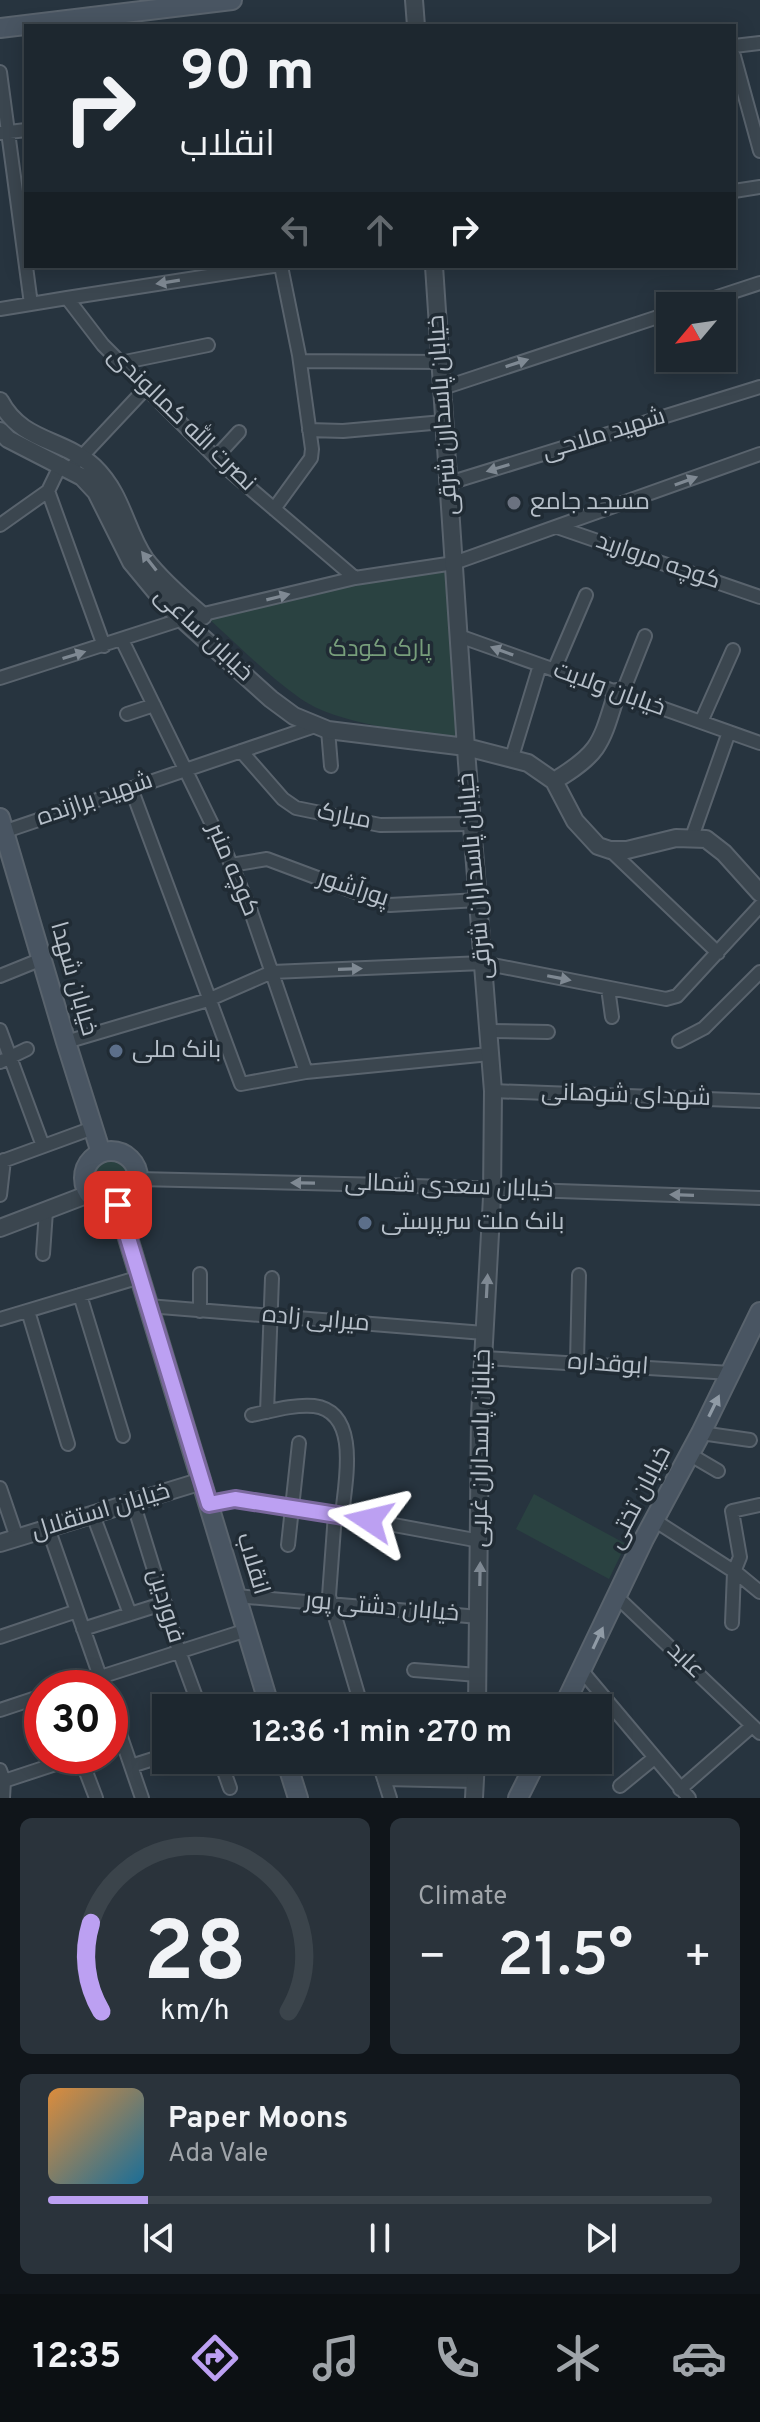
<!DOCTYPE html>
<html lang="en">
<head>
<meta charset="utf-8">
<style>
  :root { --surface:#1d272f; --page:#2a333b; --text:#f1f3f6; --muted:#a0a5aa; --line:#3b444b; --accent:#bca0f2 }
  body { margin:0; font-family:Overpass,Cairo,sans-serif; background:var(--page); color:var(--text); height:100vh; display:flex; flex-direction:column; font-size:30px; white-space:nowrap }
  * { box-sizing:border-box; margin:0 }
  p { font-size:26px; color:var(--muted) }
  .icon { flex:none; width:44px; height:44px; fill:none; stroke:currentColor; stroke-width:2; stroke-linecap:round; stroke-linejoin:round }
  .map { position:relative; height:1798px; overflow:hidden }
  .panel { display:flex; flex-direction:column; gap:20px; padding:20px; background:#10151a; flex:1 }
  .panel>* { flex:none }
  .guide { position:absolute; left:24px; top:24px; width:712px; height:244px; border-radius:0px; box-shadow:0 4px 20px #0003,0 0 0 2px var(--line); background:#1d272f; color:var(--text); overflow:hidden }
  .needle { width:52px; rotate:241deg }
  .controls { position:absolute; left:656px; top:292px; display:grid; gap:16px }
  .controls a { display:grid; place-items:center; width:80px; height:80px; border-radius:0px; background:var(--surface); box-shadow:0 4px 20px #0003,0 0 0 2px var(--line); font-size:40px }
  .speed { position:absolute; left:24px; top:1670px; display:flex; gap:16px; font-size:40px; font-weight:700; text-align:center }
  .speed>* { display:grid; place-content:center; width:104px; height:104px; border-radius:50%; background:var(--surface); box-shadow:0 4px 20px #0003,0 0 0 2px var(--line); line-height:1 }
  .speed .limit { border:12px solid #d22; background:#fff; color:#111 }
  .pin { position:absolute; display:grid; place-items:center; width:68px; height:68px; color:#fff; margin:-34px; border-radius:16px; box-shadow:0 4px 12px #0006 }
  .me { position:absolute; width:88px; margin:-44px; rotate:280deg; stroke-linejoin:round; filter:drop-shadow(0 0 6px #0008) }
  .turn { display:flex; align-items:center; gap:28px; height:168px; padding:0 24px; font-size:36px }
  .turn .icon { width:104px; height:104px; stroke-width:2.5 }
  .turn b { display:block; font-size:56px; line-height:68px }
  .lanes { display:flex; align-items:center; height:76px; padding:0 24px; background:#0003; justify-content:center; gap:40px; direction:ltr }
  .lanes .off { opacity:.35 }
  .big { font-size:60px; font-weight:600; line-height:1.1 }
  .panel .widget { flex:1; display:flex; flex-direction:column; justify-content:center; gap:12px; min-width:0; padding:0 28px; border-radius:12px; background:var(--page) }
  .panel .dial { align-items:center; gap:0 }
  .dial svg { height:208px; overflow:visible; fill:none; stroke:var(--line); stroke-width:7; stroke-linecap:round; text-anchor:middle }
  .dial text { fill:var(--text); stroke:none }
  .song { display:flex; align-items:center; gap:24px }
  .cover { width:96px; height:96px; border-radius:12px; background:linear-gradient(135deg,hsl(30 70% 55%),hsl(200 70% 35%)) }
  .played { height:8px; border-radius:4px; background:linear-gradient(90deg,var(--accent) 15%,var(--line) 15%) }
  .keys { display:flex; justify-content:space-around; direction:ltr }
  .heat { display:flex; justify-content:space-between; align-items:center; font-size:44px; direction:ltr }
  .panel .tiles { flex:1; display:grid; gap:20px; grid-template-columns:1fr 1fr }
  .widget:last-child { grid-column:span 2 }
  .trip { position:absolute; left:152px; top:1694px; width:460px; height:80px; border-radius:0px; background:var(--surface); box-shadow:0 4px 20px #0003,0 0 0 2px var(--line); font-weight:600; line-height:80px; text-align:center }
  .dock { display:flex; height:128px; justify-content:space-around; align-items:center; background:#0c1013; color:var(--muted) }
  .dock .icon { width:56px; height:56px }
  .dock .active { color:var(--accent) }
  .dock b { font-size:36px; color:var(--text) }
  .map>svg:first-child { display:block }
  .green { fill:#2a4241 }
  .lines { fill:none; stroke-linecap:round; stroke-linejoin:round }
  .minor-casing { stroke:#59636d; stroke-width:16 }
  .tertiary-casing { stroke:#59636d; stroke-width:20 }
  .secondary-casing { stroke:#59636d; stroke-width:22 }
  .minor { stroke:#3b464f; stroke-width:12 }
  .tertiary { stroke:#3b464f; stroke-width:16 }
  .secondary { stroke:#495562; stroke-width:18 }
  .oneway { fill:#7f8993 }
  .oneway2 { fill:#909ba6 }
  .route-casing { stroke:#7a689d; stroke-width:20 }
  .route { stroke:#bca0f2; stroke-width:14 }
  .worship-dot { fill:#6b7280; stroke:#202b34; stroke-width:3 }
  .service-dot { fill:#5c6f8a; stroke:#202b34; stroke-width:3 }
  .labels { text-anchor:middle; dominant-baseline:central; stroke-width:7; stroke-linejoin:round; paint-order:stroke }
  .street-label { font-size:24px; fill:#b7c0ca; stroke:#202b34 }
  .poi-label { font-size:24px; fill:#b7c0ca; stroke:#202b34; text-anchor:start }
  .park-label { font-size:24px; fill:#779e7b; stroke:#202b34 }
</style>
</head>
<body>
<div class="map">
<svg width="760" height="1798" viewBox="0 0 760 1798">
  <rect width="100%" height="100%" fill="#27343f"/>
  <!-- green -->
  <path class="green" d="M 452,566 L 456,736 C 415,734 335,723 301,699 C 268,676 238,645 208,618 L 356,580 Z
    M91 1179a19 19 0 1 1 38 0a19 19 0 1 1-38 0Z
    M 534,1494 L 626,1544 L 609,1579 L 516,1529 Z"/>
  <g class="lines">
    <defs>
      <path id="minor" d="M 734,46 L 760,43
        M 734,56 L 760,151
        M 0,72 L 31,304
        M 1,133 L 26,130
        M 734,191 L 760,187
        M 67,298 L 273,266
        M 690,306 L 760,283
        M 0,309 L 67,298 L 103,345 L 224,466 L 355,578
        M 300,361 L 441,362
        M 120,363 L 208,345
        M 443,388 L 670,313
        M 309,430 L 343,431 L 443,422
        M 216,457 L 239,432
        M 61,464 L 48,491 L 104,646
        M 70,469 L 146,388
        M 449,483 L 760,387
        M 274,509 L 311,458 L 312,449 L 299,355 L 281,266
        M 0,525 L 48,491
        M 557,527 L 760,597
        M 459,636 L 760,743
        M 122,640 L 227,855 L 250,909 L 306,1072
        M 554,670 L 586,595
        M 0,678 L 183,619 L 355,578 L 454,563 L 760,454
        M 622,694 L 645,636
        M 127,714 L 154,705
        M 701,722 L 733,650
        M 328,730 L 331,766
        M 241,751 L 283,799 L 296,808 L 380,825 L 471,824
        M 512,757 L 540,665
        M 131,788 L 241,1084 L 306,1072 L 490,1054
        M 0,833 L 315,726
        M 692,837 L 729,732
        M 610,850 L 718,953
        M 231,865 L 267,859 L 390,905 L 478,900
        M 0,976 L 42,959
        M 608,988 L 612,1017
        M 0,1030 L 43,1146
        M 488,1031 L 548,1032
        M 679,1041 L 704,1028 L 760,972
        M 66,1042 L 208,1000 L 272,972 L 483,963 L 666,999 L 677,996 L 760,906
        M 0,1062 L 27,1049
        M 493,1091 L 760,1101
        M 0,1162 L 93,1128
        M 138,1179 L 385,1185 L 760,1198
        M 0,1195 L 4,1160
        M 43,1254 L 46,1211
        M 200,1274 L 200,1311
        M 80,1295 L 123,1436
        M 148,1306 L 484,1333
        M 28,1311 L 68,1444
        M 0,1319 L 140,1277
        M 485,1358 L 731,1373
        M 577,1362 L 579,1275
        M 267,1412 L 272,1278
        M 252,1415 C 271,1411 295,1404 314,1406 C 361,1412 345,1483 342,1515
        M 701,1433 L 750,1440
        M 689,1454 L 718,1471
        M 0,1488 L 17,1538
        M 133,1502 L 179,1651 L 200,1708
        M 209,1504 L 235,1499 L 292,1506 L 480,1541
        M 335,1514 L 329,1596 L 362,1708
        M 93,1515 L 130,1614
        M 654,1520 L 738,1574 L 760,1592
        M 48,1528 L 104,1688
        M 288,1545 L 299,1443
        M 236,1596 L 479,1617
        M 617,1597 L 760,1733
        M 732,1623 L 734,1572 L 740,1557 L 732,1511 L 759,1505
        M 83,1629 L 165,1603
        M 0,1637 L 77,1611
        M 414,1670 L 478,1675
        M 582,1671 L 689,1798
        M 66,1688 L 247,1630
        M 110,1705 L 142,1798
        M 0,1710 L 42,1696
        M 80,1756 L 96,1798
        M 220,1760 L 230,1788
        M 378,1760 L 390,1798
        M 131,1766 L 166,1755
        M 0,1770 L 4,1781 L 3,1798
        M 384,1779 L 475,1781
        M 4,1781 L 80,1756
        M 620,1786 L 653,1759
        M 680,1789 L 752,1726"/>
      <path id="tertiary" d="M 414,0 L 416,26
        M 434,266 L 467,763 L 493,1091 L 492,1197 L 480,1415 L 477,1708
        M 0,401 C 22,443 64,438 94,467 C 123,495 125,530 145,559 C 161,580 183,599 203,616
        M 0,431 L 8,439 L 82,477 L 96,492 L 131,562 L 155,591 L 173,611 L 271,699 L 294,716 L 328,730 L 466,747 L 528,763 L 554,781 L 575,821 L 598,846 L 610,850 L 627,850 L 676,838 L 706,839 L 724,853 L 760,893
        M 554,781 C 601,753 601,743 617,692
        M 0,1228 L 89,1194
        M 0,1543 L 202,1481
        M 474,1798 L 476,1760"/>
      <path id="secondary" d="M 0,28 L 232,0
        M 0,818 L 66,1042 L 101,1153
        M84 1178a27 27 0 1 1 54 0a27 27 0 1 1-54 0Z
        M 118,1205 L 270,1708
        M 563,1708 L 644,1539 L 701,1433 L 760,1312
        M 286,1760 L 298,1798
        M 518,1798 L 537,1760"/>
    </defs>
    <!-- minor casing -->
    <use href="#minor" class="minor-casing"/>
    <!-- tertiary casing -->
    <use href="#tertiary" class="tertiary-casing"/>
    <!-- secondary casing -->
    <use href="#secondary" class="secondary-casing"/>
    <!-- minor -->
    <use href="#minor" class="minor"/>
    <!-- tertiary -->
    <use href="#tertiary" class="tertiary"/>
    <!-- secondary -->
    <use href="#secondary" class="secondary"/>
  </g>
  <!-- one-way arrows -->
  <defs><path id="oneway-solid" d="M-6-.8H1V-3.2L6.5 0L1 3.2V.8H-6Z" transform="scale(2)"/></defs>
  <g class="oneway">
    <use href="#oneway-solid" transform="translate(168 282) rotate(171)"/>
    <use href="#oneway-solid" transform="translate(517 363) rotate(-18)"/>
    <use href="#oneway-solid" transform="translate(498 468) rotate(163)"/>
    <use href="#oneway-solid" transform="translate(686 481) rotate(-20)"/>
    <use href="#oneway-solid" transform="translate(149 561) rotate(-128)"/>
    <use href="#oneway-solid" transform="translate(278 597) rotate(-14)"/>
    <use href="#oneway-solid" transform="translate(502 651) rotate(-160)"/>
    <use href="#oneway-solid" transform="translate(74 655) rotate(-17)"/>
    <use href="#oneway-solid" transform="translate(350 969) rotate(-2)"/>
    <use href="#oneway-solid" transform="translate(559 978) rotate(11)"/>
    <use href="#oneway-solid" transform="translate(303 1183) rotate(-179)"/>
    <use href="#oneway-solid" transform="translate(682 1195) rotate(-178)"/>
    <use href="#oneway-solid" transform="translate(487 1286) rotate(-87)"/>
    <use href="#oneway-solid" transform="translate(480 1574) rotate(-89)"/>
  </g>
  <g class="oneway2">
    <use href="#oneway-solid" transform="translate(714 1406) rotate(-64)"/>
    <use href="#oneway-solid" transform="translate(598 1638) rotate(-65)"/>
  </g>
  <g class="lines">
    <defs>
      <path id="route" d="M 118,1205 L 209,1504 L 235,1499 L 369,1520"/>
    </defs>
    <!-- route casing -->
    <use href="#route" class="route-casing"/>
    <!-- route -->
    <use href="#route" class="route"/>
  </g>
  <!-- markers -->
  <circle class="worship-dot" cx="514" cy="503" r="8"/>
  <g class="service-dot">
    <circle cx="116" cy="1051" r="8"/>
    <circle cx="365" cy="1223" r="8"/>
  </g>
  <g class="labels">
    <!-- street labels -->
    <g class="street-label">
      <text transform="translate(444 415) rotate(-94)">خیابان پاسدارن شرقی</text>
      <text transform="translate(181 420) rotate(44)">نصرت الله کمالوندی</text>
      <text transform="translate(604 435) rotate(-17)">شهید ملاحی</text>
      <text transform="translate(658 562) rotate(19)">کوچه مروارید</text>
      <text transform="translate(203 635) rotate(43)">خیابان ساعی</text>
      <text transform="translate(609 690) rotate(20)">خیابان ولایت</text>
      <text transform="translate(95 800) rotate(-19)">شهید برازنده</text>
      <text transform="translate(344 817) rotate(11)">مبارک</text>
      <text transform="translate(232 870) rotate(67)">کوچه منبر</text>
      <text transform="translate(476 876) rotate(-95)">خیابان پاسداران شرقی</text>
      <text transform="translate(353 889) rotate(18)">پورآشور</text>
      <text transform="translate(73 979) rotate(74)">خیابان شهدا</text>
      <text transform="translate(626 1096) rotate(2)">شهدای شوهانی</text>
      <text transform="translate(449 1187) rotate(2)">خیابان سعدی شمالی</text>
      <text transform="translate(316 1320) rotate(5)">میرابی زاده</text>
      <text transform="translate(608 1365) rotate(4)">ابوقداره</text>
      <text transform="translate(482 1448) rotate(-89)">خیابان پاسداران غربی</text>
      <text transform="translate(640 1498) rotate(-63)">خیابان تختی</text>
      <text transform="translate(101 1512) rotate(-17)">خیابان استقلال</text>
      <text transform="translate(252 1564) rotate(73)">انقلاب</text>
      <text transform="translate(165 1606) rotate(73)">فروردین</text>
      <text transform="translate(382 1608) rotate(5)">خیابان دشتی پور</text>
      <text transform="translate(685 1661) rotate(44)">عابد</text>
    </g>
    <!-- poi labels -->
    <g class="poi-label">
      <text x="530" y="503">مسجد جامع</text>
      <text x="132" y="1051">بانک ملی</text>
      <text x="381" y="1223">بانک ملت سرپرستی</text>
    </g>
    <!-- park labels -->
    <g class="park-label">
      <text x="380" y="650">پارک کودک</text>
    </g>
  </g>
</svg>
<div class="controls">
<a><svg class="needle" viewBox="-14 -14 28 28"><path d="M0-13l5 13h-10z" fill="#e53935"/><path d="M0 13l5-13h-10z" fill="#a0a5aa"/></svg></a>
</div>
<div class="speed"><div class="limit">30</div></div>
<div class="pin" style="left:118px;top:1205px;background:#d93025"><svg class="icon" aria-label="arrive" viewBox="0 0 24 24"><path d="M6 21V4h12l-3 4 3 4H6"/></svg></div>
<svg class="me" style="left:369px;top:1520px" viewBox="-20 -20 40 40"><path d="M0-17L14 15 0 8-14 15z" fill="#bca0f2" stroke="#fff" stroke-width="4"/></svg>
<div class="trip">12:36 · 1 min · 270 m</div>
<div class="guide">
<div class="turn"><svg class="icon" aria-label="right" viewBox="0 0 24 24"><path d="M7 20v-9h11M14 6l5 5-5 5"/></svg><div><b>90 m</b>انقلاب</div></div>
<div class="lanes"><svg class="icon off" aria-label="left" viewBox="0 0 24 24"><path d="M17 20v-9H6M10 6l-5 5 5 5"/></svg><svg class="icon off" aria-label="ahead" viewBox="0 0 24 24"><path d="M12 20V5M6 11l6-6 6 6"/></svg><svg class="icon" aria-label="right" viewBox="0 0 24 24"><path d="M7 20v-9h11M14 6l5 5-5 5"/></svg></div>
</div>
</div>
<section class="panel">
<div class="tiles">
<div class="widget dial"><svg viewBox="0 0 100 80">
<path d="M14 69A42 42 0 1 1 86 69"/>
<path d="M14 69A42 42 0 0 1 10 35" stroke="#bca0f2"/>
<text x="50" y="56" font-size="32" font-weight="700">28</text>
<text x="50" y="72" font-size="11">km/h</text>
</svg></div>
<div class="widget"><p>Climate</p>
<div class="heat"><a>−</a><b class="big">21.5°</b><a>+</a></div>
</div>
<div class="widget">
<div class="song"><i class="cover"></i><div><b>Paper Moons</b><p>Ada Vale</p></div></div>
<div class="played"></div>
<div class="keys"><svg class="icon" aria-label="previous" viewBox="0 0 24 24"><path d="M18 5L8 12l10 7zM5 5v14"/></svg><svg class="icon" aria-label="pause" viewBox="0 0 24 24"><path d="M8 5v14M16 5v14"/></svg><svg class="icon" aria-label="next" viewBox="0 0 24 24"><path d="M6 5l10 7-10 7zM19 5v14"/></svg></div>
</div>
</div>
</section>
<nav class="dock">
<b>12:35</b>
<svg class="icon active" aria-label="directions" viewBox="0 0 24 24"><path d="M12 3l9 9-9 9-9-9zM9 14v-3h6M13 9l2 2-2 2"/></svg>
<svg class="icon" aria-label="music" viewBox="0 0 24 24"><path d="M9 18V5l10-2v13"/><circle cx="6" cy="18" r="3"/><circle cx="16" cy="16" r="3"/></svg>
<svg class="icon" aria-label="phone" viewBox="0 0 24 24"><path d="M5 4h4l2 5-3 2q2 4 5 5l2-3 5 2v4C11 20 4 13 5 4z"/></svg>
<svg class="icon" aria-label="climate" viewBox="0 0 24 24"><path d="M12 3v18M4 7l16 10M4 17L20 7"/></svg>
<svg class="icon" aria-label="car" viewBox="0 0 24 24"><path d="M5 17H2v-5l4-1 3-4h7l3 4 3 1v5h-3M9 17h6M6 11h13"/><circle cx="7" cy="17" r="2"/><circle cx="17" cy="17" r="2"/></svg>
</nav>
</body>
</html>
